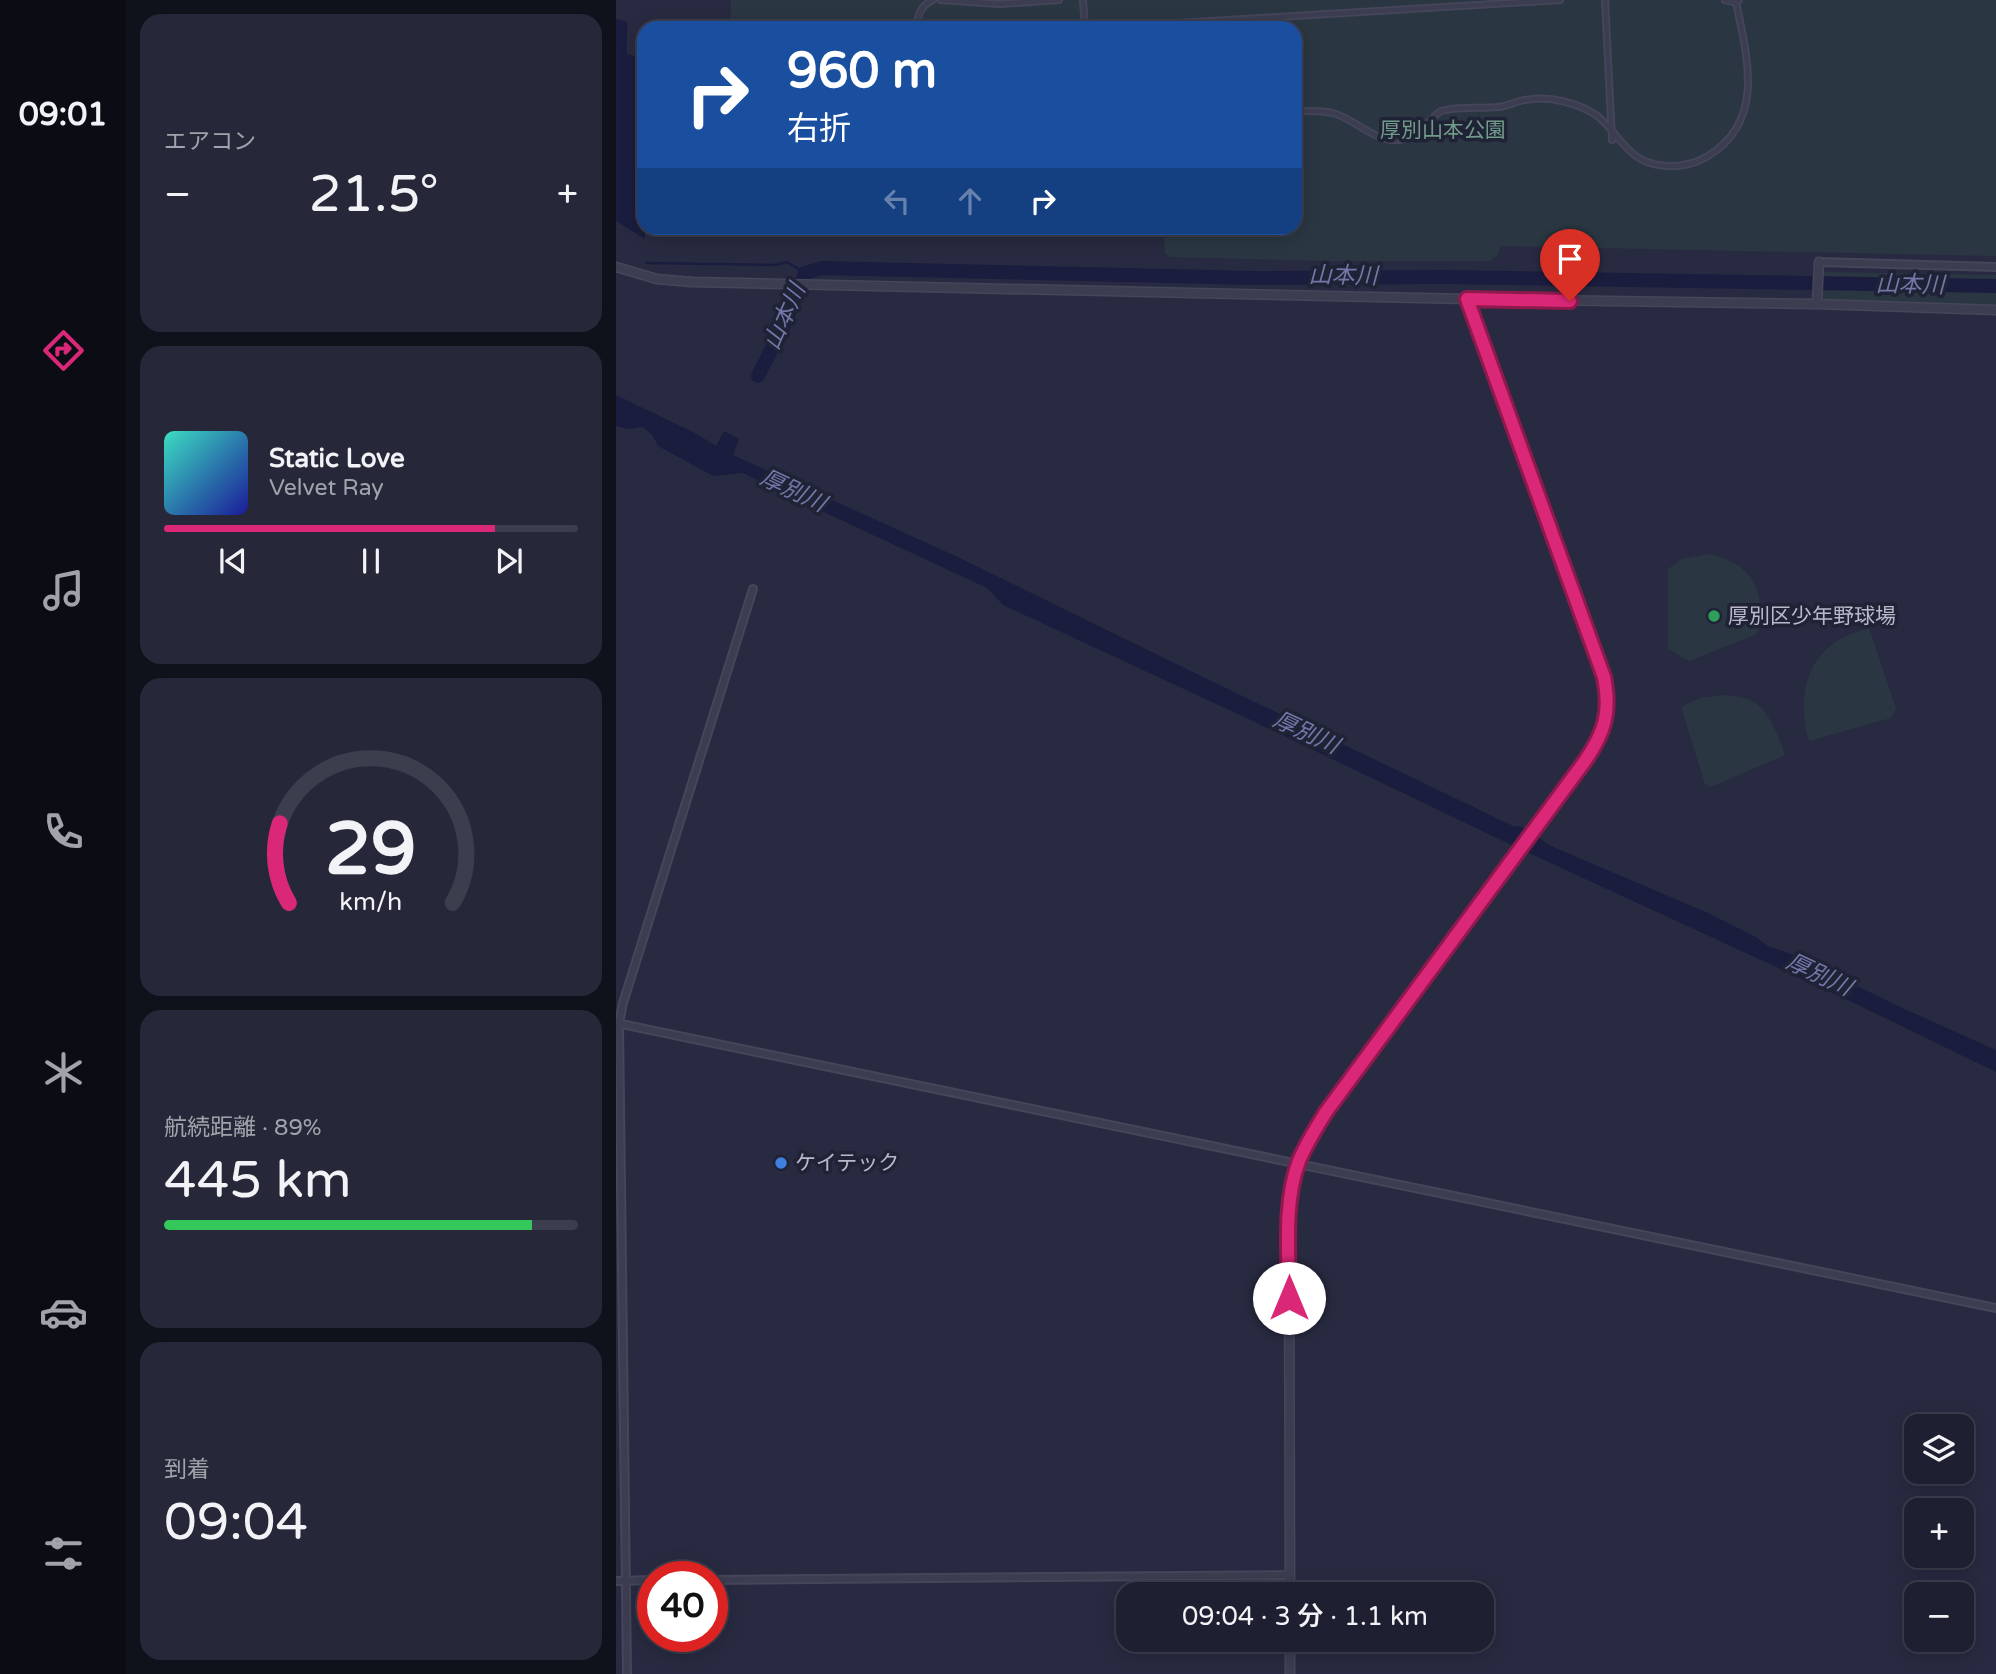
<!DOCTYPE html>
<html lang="ja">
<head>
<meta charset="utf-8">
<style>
  :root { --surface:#1e2031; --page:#262839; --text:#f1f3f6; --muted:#a1a3ab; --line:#3c3e4d; --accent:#db2777 }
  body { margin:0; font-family:"Varela Round","Noto Sans JP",sans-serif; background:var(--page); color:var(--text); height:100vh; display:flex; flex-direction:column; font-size:26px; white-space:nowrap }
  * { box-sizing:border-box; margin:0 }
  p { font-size:23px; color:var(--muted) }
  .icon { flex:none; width:38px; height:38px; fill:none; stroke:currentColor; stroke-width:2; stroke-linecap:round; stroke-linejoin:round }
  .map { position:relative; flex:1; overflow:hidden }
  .side { display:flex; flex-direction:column; gap:14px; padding:14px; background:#10121b; width:490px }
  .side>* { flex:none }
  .guide { position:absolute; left:21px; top:21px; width:665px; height:214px; border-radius:21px; box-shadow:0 4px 18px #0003,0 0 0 2px var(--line); background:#1a4fa0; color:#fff; overflow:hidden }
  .buttons { position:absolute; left:1288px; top:1414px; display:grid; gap:14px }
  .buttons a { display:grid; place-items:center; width:70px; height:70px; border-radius:14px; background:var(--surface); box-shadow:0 4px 18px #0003,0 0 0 2px var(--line); font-size:35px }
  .speed { position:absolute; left:21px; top:1561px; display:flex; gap:14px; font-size:35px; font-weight:700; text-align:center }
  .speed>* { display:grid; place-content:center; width:91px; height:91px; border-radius:50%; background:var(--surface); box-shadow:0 4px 18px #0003,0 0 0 2px var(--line); line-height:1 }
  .speed .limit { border:10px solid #d22; background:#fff; color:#111 }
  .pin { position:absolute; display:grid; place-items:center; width:60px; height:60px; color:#fff; margin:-72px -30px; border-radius:50% 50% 50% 0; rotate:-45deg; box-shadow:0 0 7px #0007 }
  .pin .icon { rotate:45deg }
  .me { position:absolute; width:77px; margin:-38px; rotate:0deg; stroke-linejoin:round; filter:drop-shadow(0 0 5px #0008) }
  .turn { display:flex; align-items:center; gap:24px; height:147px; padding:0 35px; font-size:32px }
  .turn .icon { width:91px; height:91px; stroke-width:2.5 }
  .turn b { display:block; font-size:49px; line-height:60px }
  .lanes { display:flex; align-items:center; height:66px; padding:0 35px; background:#0003; justify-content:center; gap:35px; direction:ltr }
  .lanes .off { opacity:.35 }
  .big { font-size:52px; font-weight:600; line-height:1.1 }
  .side .widget { flex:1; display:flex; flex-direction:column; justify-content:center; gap:10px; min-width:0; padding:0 24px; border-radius:21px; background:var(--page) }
  .side .dial { align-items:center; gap:0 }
  .dial svg { height:182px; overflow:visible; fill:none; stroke:var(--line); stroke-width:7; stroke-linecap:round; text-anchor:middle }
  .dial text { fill:var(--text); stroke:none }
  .song { display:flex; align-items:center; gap:21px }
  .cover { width:84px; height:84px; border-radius:10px; background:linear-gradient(135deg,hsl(170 70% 55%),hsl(240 70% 35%)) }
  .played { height:7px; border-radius:4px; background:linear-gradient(90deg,var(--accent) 80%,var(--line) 80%) }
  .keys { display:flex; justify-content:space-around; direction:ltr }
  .heat { display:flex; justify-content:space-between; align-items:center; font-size:38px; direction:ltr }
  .charge { height:10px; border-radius:5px; background:linear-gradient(90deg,#34c759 89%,var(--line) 0) }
  .trip { position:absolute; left:500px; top:1582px; width:378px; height:70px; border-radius:21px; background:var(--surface); box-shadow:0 4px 18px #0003,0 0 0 2px var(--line); font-weight:600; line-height:70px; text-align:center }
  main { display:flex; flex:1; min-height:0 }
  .tabs { display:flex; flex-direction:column; width:126px; justify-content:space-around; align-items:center; background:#0c0d14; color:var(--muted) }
  .tabs .icon { width:49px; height:49px }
  .tabs .active { color:var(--accent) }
  .tabs b { font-size:32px; color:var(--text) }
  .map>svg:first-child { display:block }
  .green { fill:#2a3742 }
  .water { fill:#1b1d3f }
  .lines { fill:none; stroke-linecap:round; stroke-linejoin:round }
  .stream { stroke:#1b1d3f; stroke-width:2.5 }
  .river { stroke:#1b1d3f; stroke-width:14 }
  .pedestrian-casing { stroke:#46465a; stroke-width:8 }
  .minor-casing { stroke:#46465a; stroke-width:10 }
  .tertiary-casing { stroke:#46465a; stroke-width:11 }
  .pedestrian { stroke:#3c3d51; stroke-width:4.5 }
  .minor { stroke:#3c3d51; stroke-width:6 }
  .tertiary { stroke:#3c3d51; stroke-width:8 }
  .route-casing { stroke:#8e194d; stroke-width:18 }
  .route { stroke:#db2777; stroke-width:12 }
  .leisure-dot { fill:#2e9e5b; stroke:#202236; stroke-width:2.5 }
  .shop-dot { fill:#3f7fe0; stroke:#202236; stroke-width:2.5 }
  .labels { text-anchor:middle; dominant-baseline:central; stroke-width:7; stroke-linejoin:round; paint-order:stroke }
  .park-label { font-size:21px; fill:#719b89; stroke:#202236 }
  .poi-label { font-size:21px; fill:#b9b9cb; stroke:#202236; text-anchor:start }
  .water-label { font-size:23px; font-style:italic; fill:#7477a8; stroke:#202236 }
</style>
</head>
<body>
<main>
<nav class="tabs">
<b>09:01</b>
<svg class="icon active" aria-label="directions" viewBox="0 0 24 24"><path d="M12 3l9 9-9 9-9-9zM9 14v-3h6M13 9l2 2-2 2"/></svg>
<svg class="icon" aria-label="music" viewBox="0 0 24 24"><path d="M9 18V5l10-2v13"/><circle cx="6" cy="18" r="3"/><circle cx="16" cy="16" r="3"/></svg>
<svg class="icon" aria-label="phone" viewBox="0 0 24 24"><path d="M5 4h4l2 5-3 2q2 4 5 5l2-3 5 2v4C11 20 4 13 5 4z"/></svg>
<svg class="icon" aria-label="climate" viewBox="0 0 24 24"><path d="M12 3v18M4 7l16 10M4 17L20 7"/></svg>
<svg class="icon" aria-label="car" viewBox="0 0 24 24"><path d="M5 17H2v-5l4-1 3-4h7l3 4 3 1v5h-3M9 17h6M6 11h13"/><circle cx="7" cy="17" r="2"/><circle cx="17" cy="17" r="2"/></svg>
<svg class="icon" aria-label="filters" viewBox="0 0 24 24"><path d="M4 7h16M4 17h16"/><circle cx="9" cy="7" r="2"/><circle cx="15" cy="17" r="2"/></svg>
</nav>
<section class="side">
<div class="widget"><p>エアコン</p>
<div class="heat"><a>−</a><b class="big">21.5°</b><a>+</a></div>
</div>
<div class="widget">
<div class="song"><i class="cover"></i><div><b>Static Love</b><p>Velvet Ray</p></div></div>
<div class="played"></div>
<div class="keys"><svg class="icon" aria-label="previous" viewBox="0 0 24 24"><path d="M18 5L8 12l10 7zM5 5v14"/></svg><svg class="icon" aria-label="pause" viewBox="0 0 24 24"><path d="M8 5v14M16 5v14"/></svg><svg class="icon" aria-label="next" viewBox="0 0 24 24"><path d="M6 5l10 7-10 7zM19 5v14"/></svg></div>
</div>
<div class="widget dial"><svg viewBox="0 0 100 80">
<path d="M14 69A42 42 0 1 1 86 69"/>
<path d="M14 69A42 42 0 0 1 10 34" stroke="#db2777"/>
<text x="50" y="56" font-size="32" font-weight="700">29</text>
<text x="50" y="72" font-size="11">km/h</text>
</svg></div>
<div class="widget"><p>航続距離 · 89%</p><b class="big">445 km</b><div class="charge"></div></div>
<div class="widget"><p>到着</p><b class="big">09:04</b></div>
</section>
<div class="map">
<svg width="1380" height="1674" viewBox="0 0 1380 1674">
  <rect width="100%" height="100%" fill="#282a41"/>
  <!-- green -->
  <path class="green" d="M 115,0 L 1380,0 L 1380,256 L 885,246 L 881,256 L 874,261 L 710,261 L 554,257 L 549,254 L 548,228 L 679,228 L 679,28 L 114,28 Z
    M 1207,272 L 1380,275 L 1380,307 L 1206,304 Z
    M 1092,554 C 1135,562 1153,592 1141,634 L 1073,661 L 1052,649 L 1052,569 L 1066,559 Z
    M 1253,628 L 1280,709 L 1275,718 L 1193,741 C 1182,702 1187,658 1228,637 C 1236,633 1245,631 1253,628 Z
    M 1107,695 C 1114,696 1122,696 1129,698 C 1152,705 1162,735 1169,755 L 1095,787 L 1089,784 L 1065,707 L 1084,698 Z"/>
  <!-- water -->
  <path class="water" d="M 0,19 L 11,21 L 11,54 L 28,58 L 29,239 L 0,221 Z
    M 0,395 L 79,433 L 100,446 L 108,431 L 123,439 L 117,455 L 344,558 L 591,679 L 897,826 C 920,827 918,837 935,846 L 1092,913 L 1140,937 L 1152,946 L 1178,955 L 1284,1007 L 1380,1050 L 1380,1072 L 1238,1003 L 887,841 L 639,722 L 387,605 L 371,588 L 169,494 L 127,473 L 97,476 L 42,446 L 37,436 L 27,427 L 12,429 L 0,426 Z"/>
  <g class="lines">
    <!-- stream -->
    <path class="stream" d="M 30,263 L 159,265 L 171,262 L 189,273"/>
    <!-- river -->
    <path class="river" d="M 142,376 L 168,325 L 189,273 L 206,268 L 639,278 L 830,277 L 1380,286"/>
    <defs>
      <path id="pedestrian" d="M 325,0 L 383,4 L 443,0
        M 467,0 L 469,28
        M 989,0 L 996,140
        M 1109,0 L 1117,2 L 1123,0
        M 302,28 C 301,15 304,6 317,0
        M 480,28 L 944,0
        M 679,111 C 691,111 705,110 717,113 C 745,121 764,151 797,136 C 809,130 814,118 825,111 C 844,106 864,109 883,107 C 891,106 897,103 904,101 C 917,98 933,98 946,101 C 958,104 970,108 980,115 C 998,128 1009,154 1031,162 C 1051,169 1074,167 1092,156 C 1150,121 1131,56 1120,2"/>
      <path id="minor" d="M 1203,262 L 1380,267
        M 0,1023 L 1380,1308
        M 96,1580 L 674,1575
        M 0,1581 L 37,1580
        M 11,1674 L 3,1023 L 7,1003 L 137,589"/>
      <path id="tertiary" d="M 0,267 L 41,279 L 76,282 L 851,299 L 1201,304 L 1380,310
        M 1201,304 L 1203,262
        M 674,1594 L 673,1215 C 679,1170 686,1151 710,1113 L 980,745 C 991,722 993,702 988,677 L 851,299
        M 674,1640 L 674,1674"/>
    </defs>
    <!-- pedestrian casing -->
    <use href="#pedestrian" class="pedestrian-casing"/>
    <!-- minor casing -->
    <use href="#minor" class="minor-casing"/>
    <!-- tertiary casing -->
    <use href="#tertiary" class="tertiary-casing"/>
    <!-- pedestrian -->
    <use href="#pedestrian" class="pedestrian"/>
    <!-- minor -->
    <use href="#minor" class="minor"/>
    <!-- tertiary -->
    <use href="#tertiary" class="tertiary"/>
  </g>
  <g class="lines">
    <defs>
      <path id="route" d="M 673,1298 C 673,1254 667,1203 683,1161 C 690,1144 700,1128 710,1112 L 969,761 C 989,732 995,712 988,677 L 851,299 L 954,301"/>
    </defs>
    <!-- route casing -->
    <use href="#route" class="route-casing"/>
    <!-- route -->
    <use href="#route" class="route"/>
  </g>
  <!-- markers -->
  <circle class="leisure-dot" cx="1098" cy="616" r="7"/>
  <circle class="shop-dot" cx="165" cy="1163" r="7"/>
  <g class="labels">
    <!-- park labels -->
    <g class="park-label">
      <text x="827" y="130">厚別山本公園</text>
    </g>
    <!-- poi labels -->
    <g class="poi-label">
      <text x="1112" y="616">厚別区少年野球場</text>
      <text x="179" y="1163">ケイテック</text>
    </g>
    <!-- water labels -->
    <g class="water-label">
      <text transform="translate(727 276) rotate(1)">山本川</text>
      <text transform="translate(1294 285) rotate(1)">山本川</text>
      <text transform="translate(169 317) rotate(-66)">山本川</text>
      <text transform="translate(177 491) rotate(25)">厚別川</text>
      <text transform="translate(690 733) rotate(25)">厚別川</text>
      <text transform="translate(1203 975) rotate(25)">厚別川</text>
    </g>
  </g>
</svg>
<div class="buttons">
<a><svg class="icon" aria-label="layers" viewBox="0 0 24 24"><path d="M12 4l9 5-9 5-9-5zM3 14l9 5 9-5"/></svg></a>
<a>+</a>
<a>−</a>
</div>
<div class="speed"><div class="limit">40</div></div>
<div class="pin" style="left:954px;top:301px;background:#d93025"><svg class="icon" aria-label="arrive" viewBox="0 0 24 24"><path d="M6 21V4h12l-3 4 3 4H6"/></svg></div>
<svg class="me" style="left:673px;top:1298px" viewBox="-20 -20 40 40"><circle r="19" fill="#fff"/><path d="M0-13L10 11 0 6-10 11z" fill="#db2777"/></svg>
<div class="trip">09:04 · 3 分 · 1.1 km</div>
<div class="guide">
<div class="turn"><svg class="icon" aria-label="right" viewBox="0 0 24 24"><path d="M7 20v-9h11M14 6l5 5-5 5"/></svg><div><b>960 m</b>右折</div></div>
<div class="lanes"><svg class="icon off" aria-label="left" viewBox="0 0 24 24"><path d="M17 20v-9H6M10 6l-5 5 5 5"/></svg><svg class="icon off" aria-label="ahead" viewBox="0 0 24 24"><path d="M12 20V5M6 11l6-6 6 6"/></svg><svg class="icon" aria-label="right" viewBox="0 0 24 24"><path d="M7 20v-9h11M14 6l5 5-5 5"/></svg></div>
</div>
</div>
</main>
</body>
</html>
